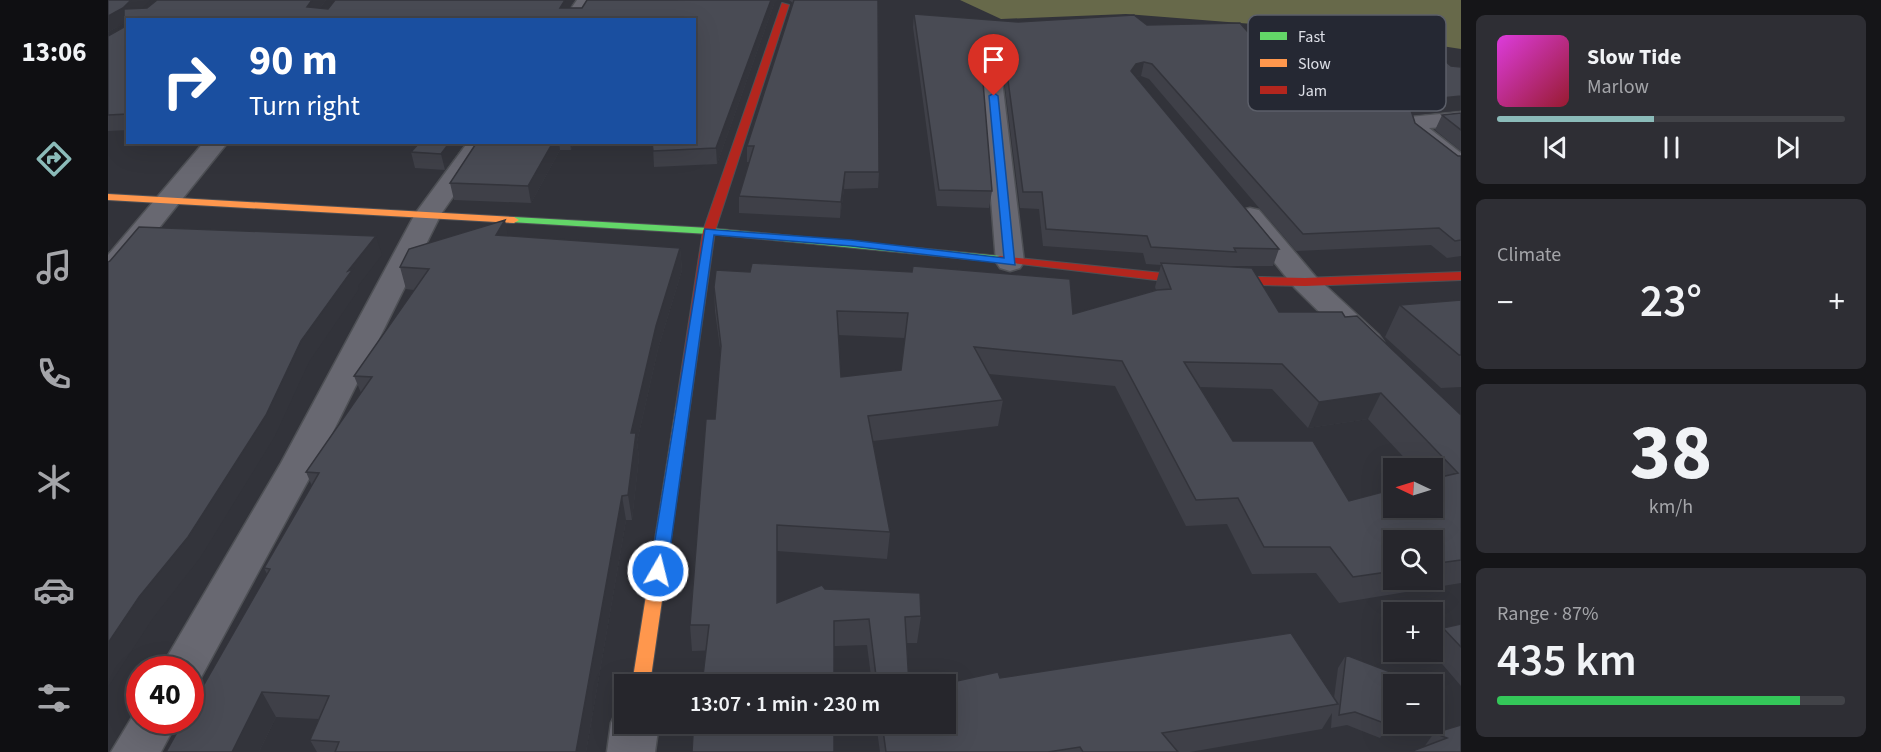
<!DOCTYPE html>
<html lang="en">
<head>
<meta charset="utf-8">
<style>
  :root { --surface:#26262c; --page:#2e2e34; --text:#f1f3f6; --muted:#a4a5a9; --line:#424348; --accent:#8bbbb9 }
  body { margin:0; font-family:"Source Sans 3",sans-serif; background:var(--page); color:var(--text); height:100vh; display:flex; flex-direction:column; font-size:22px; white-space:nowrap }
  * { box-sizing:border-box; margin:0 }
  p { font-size:20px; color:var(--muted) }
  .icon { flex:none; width:33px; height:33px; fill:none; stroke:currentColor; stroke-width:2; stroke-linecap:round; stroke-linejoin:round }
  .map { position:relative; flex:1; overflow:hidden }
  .panel { display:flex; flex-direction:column; gap:15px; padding:15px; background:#151518; width:420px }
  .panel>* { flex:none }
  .banner { position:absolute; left:18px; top:18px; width:570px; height:126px; border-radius:0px; box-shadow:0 6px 24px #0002,0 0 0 2px var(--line); background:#1a4fa0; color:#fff; overflow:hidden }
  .needle { width:39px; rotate:274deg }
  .controls { position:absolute; left:1275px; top:458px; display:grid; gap:12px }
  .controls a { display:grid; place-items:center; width:60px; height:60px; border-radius:0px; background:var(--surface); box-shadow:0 6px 24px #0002,0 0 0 2px var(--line); font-size:30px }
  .speed { position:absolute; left:18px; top:656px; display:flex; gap:12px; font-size:30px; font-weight:700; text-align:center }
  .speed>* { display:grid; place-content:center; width:78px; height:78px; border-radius:50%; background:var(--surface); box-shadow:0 6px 24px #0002,0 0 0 2px var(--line); line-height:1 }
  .speed .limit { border:9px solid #d22; background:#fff; color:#111 }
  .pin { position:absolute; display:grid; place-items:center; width:51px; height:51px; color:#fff; margin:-62px -26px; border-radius:50% 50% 50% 0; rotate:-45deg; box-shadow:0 0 6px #0007 }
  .pin .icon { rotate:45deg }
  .me { position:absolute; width:66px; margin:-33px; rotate:8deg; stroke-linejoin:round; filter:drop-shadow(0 0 4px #0008) }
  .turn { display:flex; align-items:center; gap:21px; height:126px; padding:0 24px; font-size:27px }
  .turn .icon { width:78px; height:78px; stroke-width:2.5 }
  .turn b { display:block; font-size:42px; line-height:51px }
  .big { font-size:45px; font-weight:600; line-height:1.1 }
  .panel .card { flex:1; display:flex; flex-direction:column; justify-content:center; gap:9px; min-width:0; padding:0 21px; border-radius:9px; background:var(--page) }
  .panel .dial { align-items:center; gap:0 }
  .dial b { font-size:78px; line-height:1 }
  .song { display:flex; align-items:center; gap:18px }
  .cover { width:72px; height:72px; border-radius:9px; background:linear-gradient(135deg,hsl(300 70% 55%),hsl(350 70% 35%)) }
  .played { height:6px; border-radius:3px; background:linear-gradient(90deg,var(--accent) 45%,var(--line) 45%) }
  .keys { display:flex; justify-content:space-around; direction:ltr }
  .heat { display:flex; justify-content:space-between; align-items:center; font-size:33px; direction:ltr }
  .charge { height:9px; border-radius:4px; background:linear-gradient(90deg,#34c759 87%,var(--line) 0) }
  .trip { position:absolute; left:506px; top:674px; width:342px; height:60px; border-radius:0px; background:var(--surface); box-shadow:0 6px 24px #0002,0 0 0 2px var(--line); font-weight:600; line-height:60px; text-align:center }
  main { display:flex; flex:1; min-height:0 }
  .menu { display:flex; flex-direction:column; width:108px; justify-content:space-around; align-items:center; background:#0f0f12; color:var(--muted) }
  .menu .icon { width:42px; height:42px }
  .menu .selected { color:var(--accent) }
  .menu b { font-size:27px; color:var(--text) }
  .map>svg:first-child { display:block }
  .forest { fill:#67694a }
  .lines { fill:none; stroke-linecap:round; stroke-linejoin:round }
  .street-casing { stroke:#4e5055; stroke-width:3 }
  .fast-casing { stroke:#4e5055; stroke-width:2 }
  .slow-casing { stroke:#4e5055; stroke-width:2 }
  .jam-casing { stroke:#4e5055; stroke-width:2 }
  .street { fill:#686871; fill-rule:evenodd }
  .fast { fill:#63d668; fill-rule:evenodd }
  .slow { fill:#ff974d; fill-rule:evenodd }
  .jam { fill:#b3261e; fill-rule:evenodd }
  .wall { fill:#3f4048; fill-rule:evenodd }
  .shaded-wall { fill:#33343b }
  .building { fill:#494b54; stroke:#33343b; stroke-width:1.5; fill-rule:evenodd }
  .route { fill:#1a73e8; stroke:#114b97; stroke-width:1.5 }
  .key { fill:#252833; stroke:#5c5f69; stroke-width:1.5 }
  .key-label { font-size:16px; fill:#dee0e8 }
</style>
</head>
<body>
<main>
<nav class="menu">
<b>13:06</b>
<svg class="icon selected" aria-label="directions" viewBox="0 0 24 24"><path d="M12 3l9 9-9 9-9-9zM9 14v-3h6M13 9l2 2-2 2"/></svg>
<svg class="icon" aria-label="music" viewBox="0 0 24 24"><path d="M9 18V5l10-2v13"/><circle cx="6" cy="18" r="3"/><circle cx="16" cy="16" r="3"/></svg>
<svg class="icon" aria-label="phone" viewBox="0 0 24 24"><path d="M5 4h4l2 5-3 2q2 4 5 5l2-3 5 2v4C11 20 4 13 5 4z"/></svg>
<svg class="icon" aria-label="climate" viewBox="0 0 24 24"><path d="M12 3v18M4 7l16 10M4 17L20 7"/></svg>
<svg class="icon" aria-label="car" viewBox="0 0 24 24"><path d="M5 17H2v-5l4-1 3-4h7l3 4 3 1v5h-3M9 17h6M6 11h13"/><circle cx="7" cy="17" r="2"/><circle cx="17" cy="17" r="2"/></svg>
<svg class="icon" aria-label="filters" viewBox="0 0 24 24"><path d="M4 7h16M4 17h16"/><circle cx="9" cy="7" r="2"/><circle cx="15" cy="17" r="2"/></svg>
</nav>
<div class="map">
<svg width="1353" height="752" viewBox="0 0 1353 752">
  <rect width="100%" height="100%" fill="#32333a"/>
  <!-- forest -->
  <path class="forest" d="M 852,0 L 1353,0 L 1353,49 L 1236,31 L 1018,14 L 893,19 Z"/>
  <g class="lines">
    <defs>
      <path id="street" d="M 469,0 L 487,0 L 474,20 L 455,20 Z
        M 883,66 L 890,68 L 893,72 L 916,262 L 912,268 L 902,271 L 892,268 L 888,262 L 873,72 L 876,68 Z
        M 1353,112 L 1353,126 L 1321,128 L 1353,153 L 1353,172 L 1344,170 L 1302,137 L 1298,122 L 1301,117 Z
        M 96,142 L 120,142 L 10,279 L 0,282 L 0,255 Z
        M 360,142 L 383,142 L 333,214 L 209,464 L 90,683 L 82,685 L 82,669 L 52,669 L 173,463 L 307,214 Z
        M 1142,208 L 1151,210 L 1207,276 L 1271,335 L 1276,342 L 1271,349 L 1260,352 L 1249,349 L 1187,288 L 1129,216 L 1133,210 Z
        M 32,704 L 32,720 L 70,720 L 53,752 L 3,752 Z
        M 516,706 L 516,723 L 551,723 L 547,752 L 499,752 L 503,723 L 510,708 Z"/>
      <path id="fast" d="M 406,217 L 601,228 L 892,256 L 898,259 L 892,262 L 601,234 L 402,222 L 402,218 Z"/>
      <path id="slow" d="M 0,194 L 406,217 L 411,220 L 406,223 L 0,200 Z
        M 575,401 L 582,406 L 542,684 L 524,684 L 568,406 Z"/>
      <path id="jam" d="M 674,3 L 681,5 L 607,231 L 582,406 L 575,411 L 568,406 L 595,231 Z
        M 892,256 L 1073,275 L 1197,278 L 1353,272 L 1353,280 L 1197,286 L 1073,283 L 888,261 L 886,259 L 888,257 Z"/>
    </defs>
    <!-- street casing -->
    <use href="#street" class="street-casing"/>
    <!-- fast casing -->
    <use href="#fast" class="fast-casing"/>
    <!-- slow casing -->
    <use href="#slow" class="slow-casing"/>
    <!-- jam casing -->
    <use href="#jam" class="jam-casing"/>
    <!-- street -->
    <use href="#street" class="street"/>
    <!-- fast -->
    <use href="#fast" class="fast"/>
    <!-- slow -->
    <use href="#slow" class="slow"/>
    <!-- jam -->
    <use href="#jam" class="jam"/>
  </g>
  <!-- wall -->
  <path class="wall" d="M 0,0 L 33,9 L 218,0 L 212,8 L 220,9 L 227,0 L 466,0 L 462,8 L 666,4 L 609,164 L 546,167 L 545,146 L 466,143 L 463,150 L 452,150 L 423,203 L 346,200 L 342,183 L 369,142 L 586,142 L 586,20 L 20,20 L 20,130 L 0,131 L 0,36 L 16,27 L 16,23 L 0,32 Z
    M 681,0 L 770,0 L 771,172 L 770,188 L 736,189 L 732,218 L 631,213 L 631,196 L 641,162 L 639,162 L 639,146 L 685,3 Z
    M 806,14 L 910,22 L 1039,25 L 1147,40 L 1275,51 L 1353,110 L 1305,115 L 1307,123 L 1350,156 L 1353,156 L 1353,256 L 1339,258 L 1323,245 L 1188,251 L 1041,79 L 1033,76 L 1028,77 L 1171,249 L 1165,266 L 1123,266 L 1123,267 L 1171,312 L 1237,317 L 1353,415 L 1353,583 L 1231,603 L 1208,573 L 1144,574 L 1119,524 L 1078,526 L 1007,386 L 881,374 L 895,400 L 890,426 L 765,441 L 782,532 L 779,559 L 669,551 L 669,603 L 717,589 L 813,616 L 809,643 L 798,643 L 801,684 L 764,684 L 759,645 L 584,651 L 582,625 L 607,419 L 613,355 L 607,311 L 606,287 L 965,314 L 1048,290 L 1047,287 L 1053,265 L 1038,264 L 1035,253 L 935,246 L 931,209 L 912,208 L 895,72 L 891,66 L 884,64 L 875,66 L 873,69 L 884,191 L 881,208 L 829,206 L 805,27 ZM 730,335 L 797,338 L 793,370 L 733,377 ZM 1092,387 L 1164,389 L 1200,428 L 1260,419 L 1306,468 L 1324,468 L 1324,507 L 1241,501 L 1125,441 ZM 1286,540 L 1324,540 L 1324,579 L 1286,579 Z
    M 1353,113 L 1353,151 L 1327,130 L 1334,115 Z
    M 262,142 L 357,142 L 337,170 L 307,168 L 303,152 L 309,145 Z
    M 400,236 L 572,248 L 574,270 L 550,349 L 529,442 L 531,457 L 524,520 L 518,520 L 478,752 L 209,752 L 202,740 L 211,719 L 168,717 L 151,752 L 58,752 L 159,574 L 156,568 L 204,486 L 198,472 L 253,393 L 246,376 L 306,290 L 298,289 L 292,267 Z
    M 1353,300 L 1353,387 L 1333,388 L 1277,337 L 1292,305 Z
    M 1353,624 L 1353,686 L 1323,651 L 1324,651 L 1324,644 L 1335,628 Z
    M 1238,655 L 1281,725 L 1272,738 L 1239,725 L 1223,728 L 1224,713 L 1214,729 L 1082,752 L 772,752 L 768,723 L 837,723 L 892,678 L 1226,698 L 1230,668 Z
    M 1353,725 L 1353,752 L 1316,747 L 1326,733 Z"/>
  <!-- shaded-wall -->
  <path class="shaded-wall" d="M 23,0 L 43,0 L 20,21 L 0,32 L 0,16 Z
    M 204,0 L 218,0 L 203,20 L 199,7 Z
    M 457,0 L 466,0 L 455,20 L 452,8 Z
    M 663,0 L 670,0 L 666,4 L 609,164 L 608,148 Z
    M 885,50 L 884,64 L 875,66 L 871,72 L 873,58 L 877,52 Z
    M 1036,62 L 1033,76 L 1024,78 L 1023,71 L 1028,64 Z
    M 1353,96 L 1353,110 L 1299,116 L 1305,101 Z
    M 342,142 L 357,142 L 337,170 L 333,154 Z
    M 445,142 L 451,142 L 452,150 L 423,203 L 420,186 Z
    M 462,142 L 466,143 L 463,150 Z
    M 737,172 L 736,189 L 732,218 L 733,202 Z
    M 397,220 L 401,241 L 388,235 Z
    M 0,233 L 6,245 L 0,252 Z
    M 268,236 L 274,255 L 250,286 L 251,289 L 201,362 L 167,436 L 92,558 L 45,618 L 0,687 L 0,643 L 193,341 L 240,271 Z
    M 572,248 L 574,270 L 550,349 L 529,442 L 531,457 L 524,520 L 520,495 L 523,433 L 548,326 Z
    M 1273,393 L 1260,419 L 1200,428 L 1211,402 Z
    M 514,496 L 518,520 L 478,752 L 468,752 Z
    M 154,692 L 168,717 L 151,752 L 124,752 Z"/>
  <!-- building -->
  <path class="building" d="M 0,0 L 23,0 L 15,8 L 0,16 Z
    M 49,0 L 204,0 L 199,7 L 220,9 L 227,0 L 457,0 L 452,8 L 474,8 L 479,0 L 663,0 L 608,148 L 545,151 L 544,142 L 586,142 L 586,20 L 20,20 L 20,114 L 0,115 L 0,36 L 16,27 L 16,9 L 39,8 Z
    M 686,0 L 770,0 L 771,172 L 737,172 L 733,202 L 631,196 L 646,146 L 639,146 Z
    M 806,14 L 910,22 L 1026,15 L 1039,25 L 1132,23 L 1147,40 L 1264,41 L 1275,51 L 1326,52 L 1343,66 L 1353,67 L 1353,96 L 1305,101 L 1302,107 L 1307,123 L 1350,156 L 1353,156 L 1353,240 L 1347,241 L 1331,228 L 1195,234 L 1044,64 L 1036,62 L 1028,64 L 1023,71 L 1171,249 L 1126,248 L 1128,252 L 1043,247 L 1039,236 L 938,229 L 934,192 L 915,192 L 897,58 L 893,52 L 885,50 L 877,52 L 873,58 L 884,191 L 831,190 Z
    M 1353,113 L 1353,130 L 1334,115 Z
    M 312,142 L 342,142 L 333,154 L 303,152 Z
    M 369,142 L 445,142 L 420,186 L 342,183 Z
    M 397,220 L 388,235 L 572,248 L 548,326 L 523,433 L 528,433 L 520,495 L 514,496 L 468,752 L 227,752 L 231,742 L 202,740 L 221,696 L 154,692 L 124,752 L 58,752 L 76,720 L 82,720 L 82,709 L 162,569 L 156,568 L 211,473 L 198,472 L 264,377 L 246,376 L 321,269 L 292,267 L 301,249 Z
    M 31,227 L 268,236 L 240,271 L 245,269 L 193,341 L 158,415 L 80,537 L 31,597 L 0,643 L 0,262 L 2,261 Z
    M 644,263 L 804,272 L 805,266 L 962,279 L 965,314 L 1049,290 L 1063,289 L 1053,263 L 1144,268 L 1171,312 L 1234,312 L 1237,317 L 1249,316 L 1353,415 L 1353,560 L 1324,564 L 1324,540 L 1286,540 L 1286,571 L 1245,577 L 1222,547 L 1156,547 L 1130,498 L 1088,500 L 1014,361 L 866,347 L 895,400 L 760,416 L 782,532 L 669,525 L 669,603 L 714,585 L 717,589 L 812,593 L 813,616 L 797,617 L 801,684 L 769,684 L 761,619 L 726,621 L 726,684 L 594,684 L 601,625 L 582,625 L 598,419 L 607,419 L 613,346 L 606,287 L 608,270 L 642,272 ZM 729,311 L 800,313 L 793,370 L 733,377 ZM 1076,362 L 1174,364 L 1211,402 L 1273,393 L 1350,473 L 1324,479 L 1324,507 L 1286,507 L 1286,489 L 1241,501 L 1205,441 L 1125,441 Z
    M 1353,300 L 1353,355 L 1351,355 L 1292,305 Z
    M 1353,624 L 1353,647 L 1335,628 Z
    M 1183,633 L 1230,704 L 1054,733 L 1070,752 L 975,752 L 972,747 L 940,752 L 778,752 L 774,723 L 837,723 L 837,684 L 835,684 L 890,672 L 892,678 Z
    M 1238,655 L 1285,673 L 1281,725 L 1247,712 L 1231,715 Z
    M 589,723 L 726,723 L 726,752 L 584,752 L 585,734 L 588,734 Z
    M 1353,725 L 1353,752 L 1302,752 L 1339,738 L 1326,733 Z"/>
  <!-- route -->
  <path class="route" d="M 886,93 L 890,96 L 907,265 L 743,246 L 606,235 L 559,571 L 556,576 L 544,576 L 542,571 L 597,229 L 743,240 L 896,258 L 881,96 Z"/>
  <!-- legend -->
  <rect x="1140" y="15" width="198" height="96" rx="9" class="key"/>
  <rect x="1152" y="32" width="27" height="8" fill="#63d668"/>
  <rect x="1152" y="59" width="27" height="8" fill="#ff974d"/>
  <rect x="1152" y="86" width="27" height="8" fill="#b3261e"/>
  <g class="key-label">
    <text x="1190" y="42">Fast</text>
    <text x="1190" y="69">Slow</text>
    <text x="1190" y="96">Jam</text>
  </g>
</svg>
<div class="controls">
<a><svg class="needle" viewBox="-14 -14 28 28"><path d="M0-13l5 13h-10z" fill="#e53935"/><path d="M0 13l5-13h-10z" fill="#a4a5a9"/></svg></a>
<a><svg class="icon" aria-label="search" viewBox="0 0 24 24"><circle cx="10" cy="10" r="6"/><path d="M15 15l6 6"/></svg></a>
<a>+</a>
<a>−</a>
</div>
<div class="speed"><div class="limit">40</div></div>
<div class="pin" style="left:886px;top:96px;background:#d93025"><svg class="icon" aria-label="arrive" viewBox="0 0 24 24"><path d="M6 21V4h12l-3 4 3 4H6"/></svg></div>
<svg class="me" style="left:550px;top:571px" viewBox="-20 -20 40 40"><circle r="17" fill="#1a73e8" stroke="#fff" stroke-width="3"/><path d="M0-11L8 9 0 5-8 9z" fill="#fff"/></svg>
<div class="trip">13:07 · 1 min · 230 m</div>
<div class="banner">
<div class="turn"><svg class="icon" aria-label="right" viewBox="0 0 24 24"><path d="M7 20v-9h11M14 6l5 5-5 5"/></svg><div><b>90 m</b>Turn right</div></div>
</div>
</div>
<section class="panel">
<div class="card">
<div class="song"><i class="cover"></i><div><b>Slow Tide</b><p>Marlow</p></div></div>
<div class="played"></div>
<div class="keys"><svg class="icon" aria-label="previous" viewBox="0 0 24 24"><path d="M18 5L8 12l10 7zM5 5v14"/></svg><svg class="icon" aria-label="pause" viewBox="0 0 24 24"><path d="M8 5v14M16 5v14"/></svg><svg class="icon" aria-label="next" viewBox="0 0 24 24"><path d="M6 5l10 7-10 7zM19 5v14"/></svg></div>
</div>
<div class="card"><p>Climate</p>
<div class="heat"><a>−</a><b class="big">23°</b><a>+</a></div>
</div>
<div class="card dial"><b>38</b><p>km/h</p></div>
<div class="card"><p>Range · 87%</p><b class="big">435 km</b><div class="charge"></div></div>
</section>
</main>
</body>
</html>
